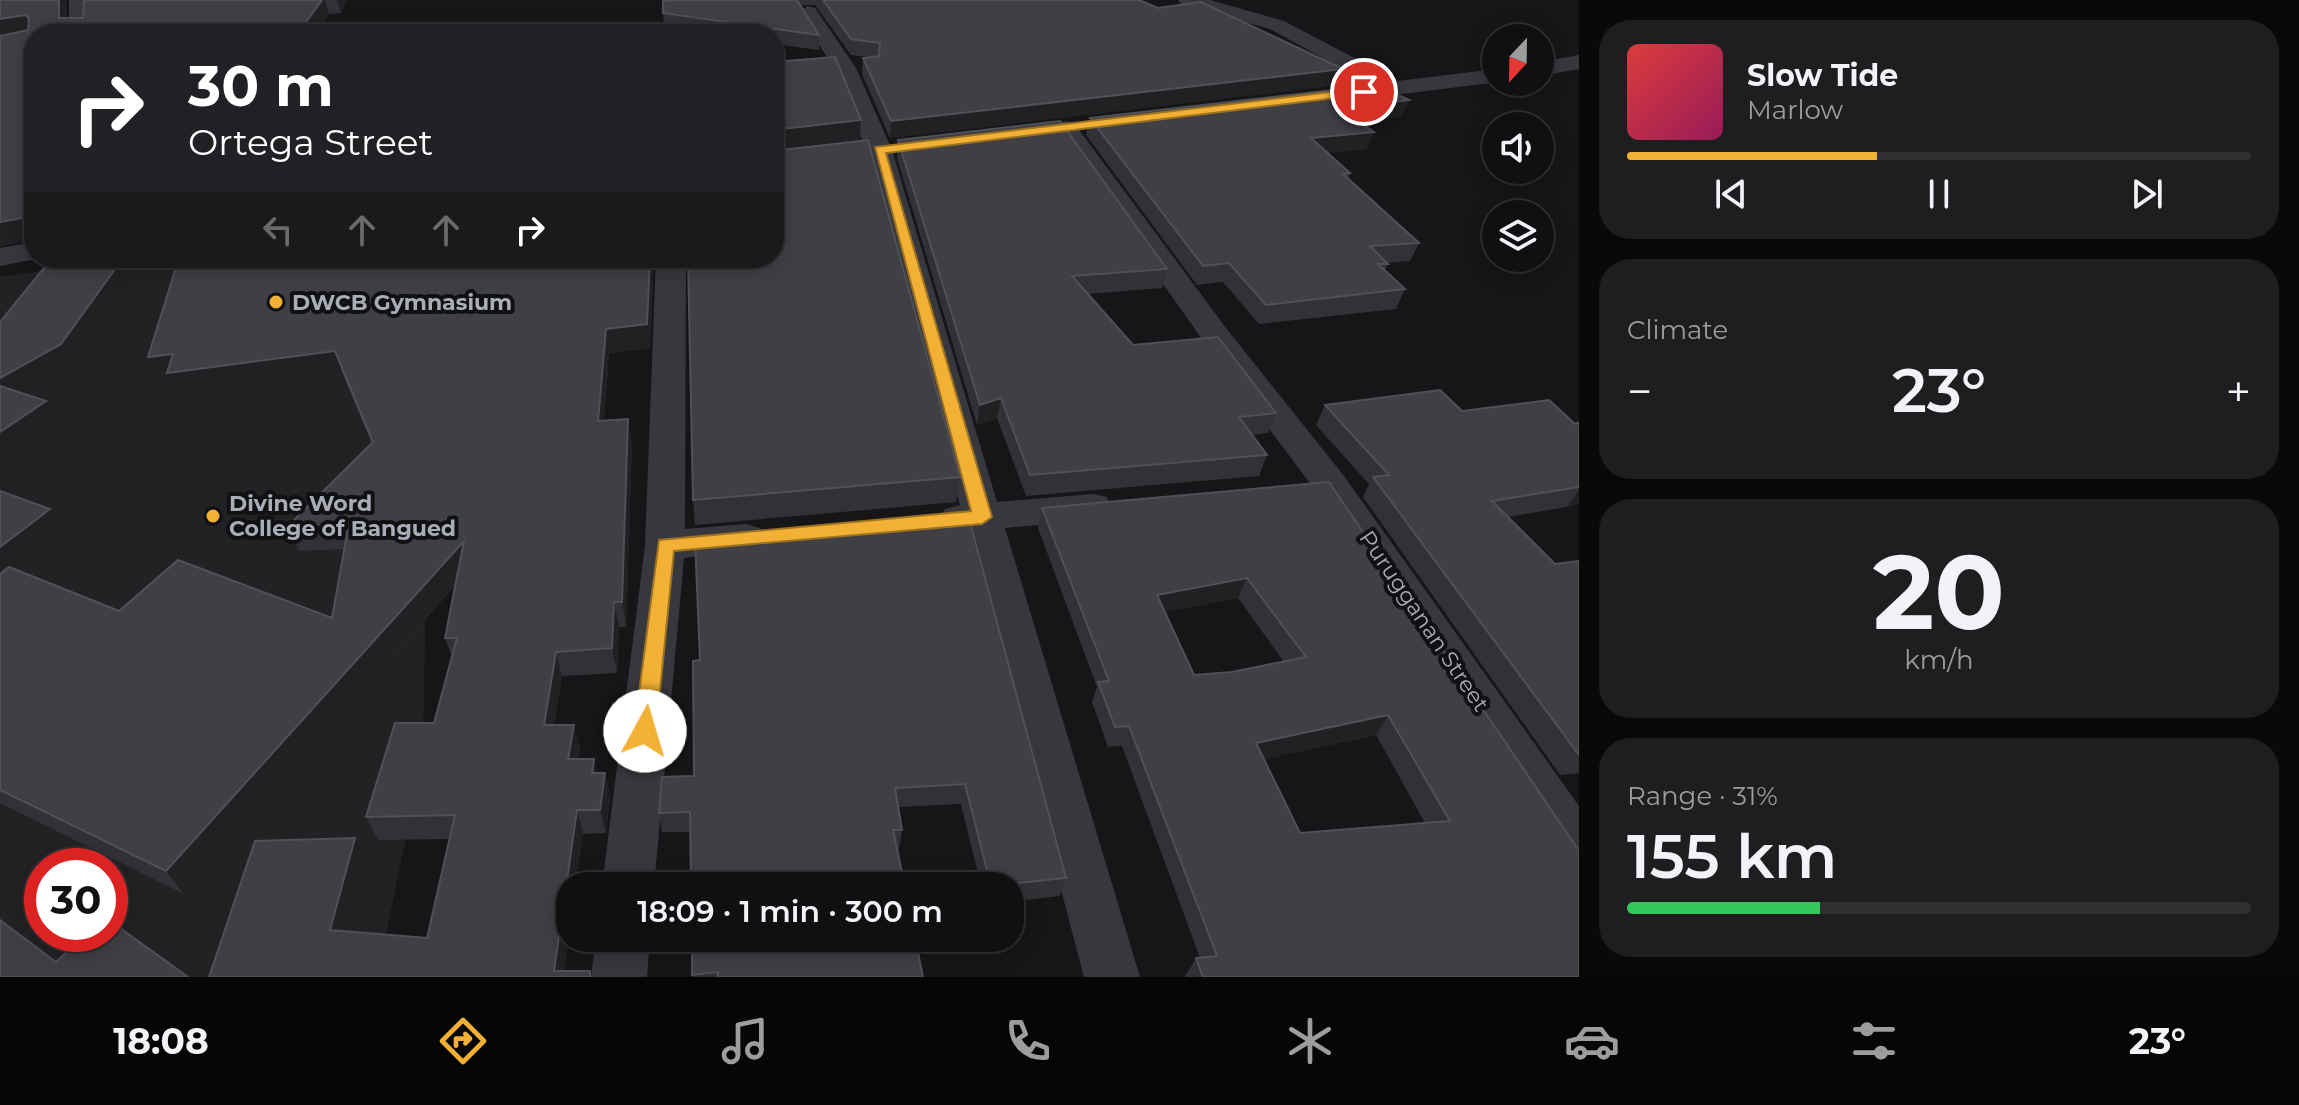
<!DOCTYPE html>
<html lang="en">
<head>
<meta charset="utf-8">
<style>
  :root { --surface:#101012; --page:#1e1e20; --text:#f1f3f6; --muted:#9c9d9f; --line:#303032; --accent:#f2b134 }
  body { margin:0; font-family:Montserrat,sans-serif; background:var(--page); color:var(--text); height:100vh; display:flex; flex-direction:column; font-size:30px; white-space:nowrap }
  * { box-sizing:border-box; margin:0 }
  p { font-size:26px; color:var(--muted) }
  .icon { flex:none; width:44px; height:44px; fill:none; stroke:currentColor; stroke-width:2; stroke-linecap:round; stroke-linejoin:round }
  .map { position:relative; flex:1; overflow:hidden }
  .sheet { display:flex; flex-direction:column; gap:20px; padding:20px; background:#09090a; width:720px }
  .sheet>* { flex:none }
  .hud { position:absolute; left:24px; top:24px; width:760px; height:244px; border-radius:32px; box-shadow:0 4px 20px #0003,0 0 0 2px var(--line); background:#202124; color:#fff; overflow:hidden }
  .needle { width:52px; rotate:202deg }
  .controls { position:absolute; left:1482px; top:24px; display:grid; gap:16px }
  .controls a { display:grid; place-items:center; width:72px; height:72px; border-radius:50%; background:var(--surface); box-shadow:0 4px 20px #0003,0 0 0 2px var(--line); font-size:40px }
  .speed { position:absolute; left:24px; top:848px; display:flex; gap:16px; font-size:40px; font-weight:700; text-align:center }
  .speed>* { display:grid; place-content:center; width:104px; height:104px; border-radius:50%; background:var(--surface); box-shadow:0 4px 20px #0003,0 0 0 2px var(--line); line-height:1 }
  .speed .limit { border:12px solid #d22; background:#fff; color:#111 }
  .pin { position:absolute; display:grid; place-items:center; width:68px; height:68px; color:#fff; margin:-34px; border:4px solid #fff; border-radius:50%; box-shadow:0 2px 8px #0007 }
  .me { position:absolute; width:88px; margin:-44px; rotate:6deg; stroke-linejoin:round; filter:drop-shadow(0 0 6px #0008) }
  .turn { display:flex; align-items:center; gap:28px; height:168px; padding:0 32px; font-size:36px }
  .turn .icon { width:104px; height:104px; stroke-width:2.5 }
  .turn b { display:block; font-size:56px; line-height:68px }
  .lanes { display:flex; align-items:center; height:76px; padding:0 32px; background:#0003; justify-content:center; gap:40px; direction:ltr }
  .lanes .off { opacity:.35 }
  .big { font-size:60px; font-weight:600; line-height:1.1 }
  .sheet .widget { flex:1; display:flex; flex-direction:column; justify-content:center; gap:12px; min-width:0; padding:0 28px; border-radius:32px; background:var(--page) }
  .sheet .dial { align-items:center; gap:0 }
  .dial b { font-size:104px; line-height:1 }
  .song { display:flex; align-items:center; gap:24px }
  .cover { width:96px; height:96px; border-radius:12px; background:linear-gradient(135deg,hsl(0 70% 55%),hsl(330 70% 35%)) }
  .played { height:8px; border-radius:4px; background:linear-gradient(90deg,var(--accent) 40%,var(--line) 40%) }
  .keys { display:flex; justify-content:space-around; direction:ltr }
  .heat { display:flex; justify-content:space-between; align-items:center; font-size:44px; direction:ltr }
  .charge { height:12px; border-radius:6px; background:linear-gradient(90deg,#34c759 31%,var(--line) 0) }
  .trip { position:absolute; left:556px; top:872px; width:468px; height:80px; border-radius:32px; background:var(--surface); box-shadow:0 4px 20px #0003,0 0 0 2px var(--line); font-weight:600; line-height:80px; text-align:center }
  .dock { display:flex; height:128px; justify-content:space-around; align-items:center; background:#060607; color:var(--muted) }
  .dock .icon { width:56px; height:56px }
  .dock .on { color:var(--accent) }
  .dock b { font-size:36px; color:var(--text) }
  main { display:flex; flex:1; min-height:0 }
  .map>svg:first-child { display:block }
  .built { fill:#222225; fill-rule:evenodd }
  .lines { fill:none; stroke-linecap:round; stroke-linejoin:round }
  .street { fill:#37383d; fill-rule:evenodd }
  .wall { fill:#323236; fill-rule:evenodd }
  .shaded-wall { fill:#212124 }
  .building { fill:#3f3f44; stroke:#4f5156; stroke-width:2; fill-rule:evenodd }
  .route { fill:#f2b134; stroke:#9d7322; stroke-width:2 }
  .poi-dot { fill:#f2b134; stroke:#111113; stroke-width:3 }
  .labels { text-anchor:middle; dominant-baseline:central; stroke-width:8; stroke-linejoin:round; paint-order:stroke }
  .poi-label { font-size:22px; font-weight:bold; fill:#a8adb8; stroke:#111113; text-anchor:start }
  .street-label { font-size:22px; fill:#a8adb8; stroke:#111113 }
</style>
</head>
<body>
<main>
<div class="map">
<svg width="1579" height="977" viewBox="0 0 1579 977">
  <rect width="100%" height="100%" fill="#161618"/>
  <!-- built -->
  <path class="built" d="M 131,258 L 431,258 L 423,755 L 377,977 L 0,977 L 0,277 ZM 42,866 L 110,866 L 110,934 L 42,934 Z"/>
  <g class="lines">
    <!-- street -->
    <path class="street" d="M 69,0 L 89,0 L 89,34 L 69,34 Z
      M 1178,0 L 1210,0 L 1284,21 L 1398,81 L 1496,69 L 1496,82 L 1499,82 L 1337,102 L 1329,100 L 1325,95 L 1329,90 L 1370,84 L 1270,29 L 1181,4 Z
      M 808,6 L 815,8 L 856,68 L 892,150 L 997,502 L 1093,494 L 1107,497 L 1112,507 L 1107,517 L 1093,520 L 1005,528 L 1140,977 L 1084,977 L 967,532 L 945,529 L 939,519 L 945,509 L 960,505 L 866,150 L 834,68 L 798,12 Z
      M 1579,55 L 1579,69 L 1540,76 L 1540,62 Z
      M 1065,121 L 1074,123 L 1226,328 L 1344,476 L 1579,806 L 1579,872 L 1561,865 L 1318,494 L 1204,342 L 1053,128 L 1056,123 Z
      M 34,242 L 34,258 L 41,258 L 0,266 L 0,248 Z
      M 656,258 L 686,258 L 685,529 L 746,524 L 760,528 L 766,538 L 760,548 L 684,558 L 654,886 L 602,886 L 645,545 Z
      M 596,938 L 650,938 L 647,977 L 591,977 Z"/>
  </g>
  <!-- wall -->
  <path class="wall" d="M 0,0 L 67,0 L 67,18 L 83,18 L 84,0 L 346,0 L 341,13 L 329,14 L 315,34 L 34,34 L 34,249 L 29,240 L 0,246 Z
    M 675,0 L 1139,0 L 1158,8 L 1343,69 L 1337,85 L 890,138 L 862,74 L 863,58 L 869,57 L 851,55 L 815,5 L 801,5 L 819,35 L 819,50 L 774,44 L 774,34 L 705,34 L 664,28 L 663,13 Z
    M 1402,116 L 1361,122 L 1367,149 L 1328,153 L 1350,173 L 1348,179 L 1419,243 L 1410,261 L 1388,263 L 1385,271 L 1405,289 L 1396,309 L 1259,324 L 1223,282 L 1197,285 L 1086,135 L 1090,118 Z
    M 898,140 L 1167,269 L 1162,288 L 1088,294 L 1133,345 L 1276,413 L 1268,433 L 1252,435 L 1267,455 L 1259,476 L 1026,496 L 997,418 L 977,425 L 897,158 Z
    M 860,141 L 960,477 L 956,502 L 695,525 L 693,500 Z
    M 52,258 L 148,258 L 74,366 L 26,394 L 60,424 L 7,462 L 20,482 L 5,493 L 50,509 L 65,533 L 18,570 L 119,611 L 332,618 L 344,549 L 299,551 L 288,526 L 372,444 L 343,375 L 179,398 L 170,380 L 160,381 L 179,258 L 654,258 L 650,348 L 609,353 L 604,421 L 632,444 L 626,627 L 619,627 L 617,673 L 562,676 L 554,725 L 580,749 L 578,759 L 597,773 L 605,773 L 610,797 L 606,833 L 583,834 L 570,886 L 570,929 L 564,971 L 209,977 L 355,838 L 368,861 L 350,932 L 427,938 L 450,839 L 378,840 L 366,817 L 434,723 L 452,657 L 445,638 L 456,584 L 184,894 L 0,803 L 0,322 Z
    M 1325,405 L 1462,411 L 1575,424 L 1579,422 L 1579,503 L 1567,507 L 1508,517 L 1555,564 L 1579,561 L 1579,773 L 1560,775 L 1363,497 L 1369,484 L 1316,425 Z
    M 1329,482 L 1579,977 L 1186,977 L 1185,976 L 1196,958 L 1200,958 L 1122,746 L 1108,747 L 1092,702 L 1097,687 L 1038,528 L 1042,508 ZM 1238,598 L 1284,662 L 1232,672 L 1194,675 L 1165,612 ZM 1376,735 L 1425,823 L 1300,833 L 1264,759 Z
    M 968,515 L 1066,878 L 1060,896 L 1010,902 L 1010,886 L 981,886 L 961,804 L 898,807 L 902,830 L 899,849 L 690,832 L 662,832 L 659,813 L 694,776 L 700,660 Z
    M 692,938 L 923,977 L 693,977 Z"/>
  <!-- shaded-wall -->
  <path class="shaded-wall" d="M 59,0 L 67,0 L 67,34 L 59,18 Z
    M 322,0 L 325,0 L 329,14 L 315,34 L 298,34 Z
    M 337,0 L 346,0 L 341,13 Z
    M 25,15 L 34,33 L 0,39 L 0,19 Z
    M 1343,69 L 1337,85 L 890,138 L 891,121 Z
    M 1409,100 L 1402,116 L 1336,126 L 1342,109 Z
    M 861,120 L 860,141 L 774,151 L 774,130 Z
    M 1374,132 L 1367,149 L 1305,156 L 1311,138 Z
    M 22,218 L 32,236 L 25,233 L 29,240 L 0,246 L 0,222 Z
    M 123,258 L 148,258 L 74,366 L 6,406 L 0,397 L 0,378 Z
    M 650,258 L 654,258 L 650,348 L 609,353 L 602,446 L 598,421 L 606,329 Z
    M 335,351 L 343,375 L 179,398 L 170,380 L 160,381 L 148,357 L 173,354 Z
    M 1001,398 L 997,418 L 977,425 L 980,405 Z
    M 46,401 L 60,424 L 7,462 L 20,482 L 0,497 L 0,432 Z
    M 628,419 L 632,444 L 626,627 L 622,602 Z
    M 1579,490 L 1579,503 L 1567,507 Z
    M 50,509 L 65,533 L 4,581 L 0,575 L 0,547 Z
    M 464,541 L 471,566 L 184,894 L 166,871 Z
    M 1247,578 L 1238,598 L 1150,615 L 1157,595 Z
    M 614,602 L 619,627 L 617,673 L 612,648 Z
    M 556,652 L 562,676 L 550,749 L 544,725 Z
    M 1388,715 L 1376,735 L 1245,763 L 1256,743 Z
    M 574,725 L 580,749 L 574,783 L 568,759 Z
    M 594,759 L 599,783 L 592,773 Z
    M 605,773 L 610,797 L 606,833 L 600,810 Z
    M 577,810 L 583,834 L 576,886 L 570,886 L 570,929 L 564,977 L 554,971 Z
    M 355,838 L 368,861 L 345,952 L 330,930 Z"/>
  <!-- building -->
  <path class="building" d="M 0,0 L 59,0 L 59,18 L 83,18 L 84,0 L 322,0 L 298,33 L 34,34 L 34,236 L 32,236 L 25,233 L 26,221 L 22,218 L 0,222 L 0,36 L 28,30 L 29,18 L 25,15 L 0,19 Z
    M 675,0 L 797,0 L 819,35 L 663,13 L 663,1 Z
    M 823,0 L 1139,0 L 1158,8 L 1201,2 L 1343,69 L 891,121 L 863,58 L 879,56 L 880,43 L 851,39 Z
    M 835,57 L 861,120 L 774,130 L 774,62 Z
    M 1377,85 L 1409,100 L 1342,109 L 1374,132 L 1311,138 L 1350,173 L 1343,174 L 1419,243 L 1370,246 L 1388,264 L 1378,264 L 1405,289 L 1266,305 L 1229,263 L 1203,266 L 1090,118 Z
    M 1060,121 L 1167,269 L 1072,276 L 1133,345 L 1218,337 L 1276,413 L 1239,417 L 1267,455 L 1030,475 L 1001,398 L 980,405 L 898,140 Z
    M 868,140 L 960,477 L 693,500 L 688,258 L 774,258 L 774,151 Z
    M 52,258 L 123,258 L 61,344 L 0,378 L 0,322 Z
    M 179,258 L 650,258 L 647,324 L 606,329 L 598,421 L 628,419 L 622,602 L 614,602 L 612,648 L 556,652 L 544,725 L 574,725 L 568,759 L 594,759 L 592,773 L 605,773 L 600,810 L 577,810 L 554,971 L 590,971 L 590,977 L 209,977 L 255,841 L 355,838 L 330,930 L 427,938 L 455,815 L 366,817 L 395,723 L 434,723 L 457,638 L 445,638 L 464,541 L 166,871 L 0,790 L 0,574 L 9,567 L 119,611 L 178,560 L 332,618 L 349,523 L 288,526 L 373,442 L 335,351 L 167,373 L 173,354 L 148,357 Z
    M 0,386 L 46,401 L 0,432 Z
    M 1440,390 L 1462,411 L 1549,400 L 1575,424 L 1579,422 L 1579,487 L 1492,501 L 1555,564 L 1579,561 L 1579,755 L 1373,477 L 1389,475 L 1325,405 Z
    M 1329,482 L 1577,848 L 1579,848 L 1579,977 L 1203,977 L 1196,958 L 1217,956 L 1129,726 L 1115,727 L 1098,682 L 1109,681 L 1042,508 ZM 1247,578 L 1306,657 L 1232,672 L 1194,675 L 1157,595 ZM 1388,715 L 1450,821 L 1300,833 L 1256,743 Z
    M 0,491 L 50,509 L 0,547 Z
    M 968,515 L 1066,878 L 991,886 L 965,784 L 895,788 L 902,830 L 893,830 L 905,886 L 691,886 L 690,812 L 659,813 L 662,777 L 694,776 L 693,661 L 700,660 L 695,539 Z
    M 0,920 L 56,962 L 86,934 L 110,934 L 110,921 L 188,977 L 0,977 Z
    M 692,938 L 915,938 L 923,977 L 718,977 L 718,972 L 692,975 Z"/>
  <!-- route -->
  <path class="route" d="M 1364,88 L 1370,92 L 1368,94 L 886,153 L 992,517 L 982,524 L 674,551 L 656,731 L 653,738 L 645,740 L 637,738 L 634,731 L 659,540 L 971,511 L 875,147 Z"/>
  <!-- markers -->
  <g class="poi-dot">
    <circle cx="276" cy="302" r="8"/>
    <circle cx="213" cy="516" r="8"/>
  </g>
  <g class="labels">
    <!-- poi labels -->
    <g class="poi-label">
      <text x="292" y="302">DWCB Gymnasium</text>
      <text x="229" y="503">Divine Word<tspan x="229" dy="25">College of Bangued</tspan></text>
    </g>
    <!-- street labels -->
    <g class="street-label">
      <text transform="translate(1424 621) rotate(56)">Purugganan Street</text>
    </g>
  </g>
</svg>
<div class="controls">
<a><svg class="needle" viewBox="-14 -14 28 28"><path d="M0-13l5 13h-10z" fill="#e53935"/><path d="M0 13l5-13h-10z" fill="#9c9d9f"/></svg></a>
<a><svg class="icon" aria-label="sound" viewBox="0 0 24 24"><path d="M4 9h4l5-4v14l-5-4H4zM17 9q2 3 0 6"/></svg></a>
<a><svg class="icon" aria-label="layers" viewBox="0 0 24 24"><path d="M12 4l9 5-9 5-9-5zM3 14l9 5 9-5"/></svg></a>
</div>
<div class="speed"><div class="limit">30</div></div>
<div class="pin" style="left:1364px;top:92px;background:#d93025"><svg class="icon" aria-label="arrive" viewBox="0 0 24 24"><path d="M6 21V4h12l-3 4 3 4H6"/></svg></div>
<svg class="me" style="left:645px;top:731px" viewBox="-20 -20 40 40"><circle r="19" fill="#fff"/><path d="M0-13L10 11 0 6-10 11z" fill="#f2b134"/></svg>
<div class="trip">18:09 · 1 min · 300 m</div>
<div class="hud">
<div class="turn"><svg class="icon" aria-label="right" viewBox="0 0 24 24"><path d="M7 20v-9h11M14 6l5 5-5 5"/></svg><div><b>30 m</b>Ortega Street</div></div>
<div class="lanes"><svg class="icon off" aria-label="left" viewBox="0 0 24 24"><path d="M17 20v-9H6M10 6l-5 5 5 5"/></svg><svg class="icon off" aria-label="ahead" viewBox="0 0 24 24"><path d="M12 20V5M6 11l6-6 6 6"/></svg><svg class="icon off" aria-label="ahead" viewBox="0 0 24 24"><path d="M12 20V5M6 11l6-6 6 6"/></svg><svg class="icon" aria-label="right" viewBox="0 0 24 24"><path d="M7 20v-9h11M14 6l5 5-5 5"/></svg></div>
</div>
</div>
<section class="sheet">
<div class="widget">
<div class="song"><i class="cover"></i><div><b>Slow Tide</b><p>Marlow</p></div></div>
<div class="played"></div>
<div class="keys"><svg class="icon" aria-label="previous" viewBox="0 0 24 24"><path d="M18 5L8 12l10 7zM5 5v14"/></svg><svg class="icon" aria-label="pause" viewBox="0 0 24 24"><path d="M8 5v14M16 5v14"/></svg><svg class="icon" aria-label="next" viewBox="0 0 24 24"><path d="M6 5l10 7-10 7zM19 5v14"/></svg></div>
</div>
<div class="widget"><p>Climate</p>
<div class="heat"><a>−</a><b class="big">23°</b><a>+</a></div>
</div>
<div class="widget dial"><b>20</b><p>km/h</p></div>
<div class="widget"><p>Range · 31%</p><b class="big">155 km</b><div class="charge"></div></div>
</section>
</main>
<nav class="dock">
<b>18:08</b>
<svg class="icon on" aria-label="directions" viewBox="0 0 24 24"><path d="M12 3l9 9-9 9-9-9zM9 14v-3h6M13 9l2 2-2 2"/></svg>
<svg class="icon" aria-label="music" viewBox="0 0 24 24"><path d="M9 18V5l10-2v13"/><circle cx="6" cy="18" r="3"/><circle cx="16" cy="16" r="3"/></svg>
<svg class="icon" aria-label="phone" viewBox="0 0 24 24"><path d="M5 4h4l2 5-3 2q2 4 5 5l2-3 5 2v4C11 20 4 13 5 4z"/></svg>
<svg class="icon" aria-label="climate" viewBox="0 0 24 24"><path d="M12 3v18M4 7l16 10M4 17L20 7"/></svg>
<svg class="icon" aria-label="car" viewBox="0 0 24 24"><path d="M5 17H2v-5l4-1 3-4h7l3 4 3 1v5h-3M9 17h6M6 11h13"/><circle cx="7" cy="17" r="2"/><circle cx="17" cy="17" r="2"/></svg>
<svg class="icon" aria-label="filters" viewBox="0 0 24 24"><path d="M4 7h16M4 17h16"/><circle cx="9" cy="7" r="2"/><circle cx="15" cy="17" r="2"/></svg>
<b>23°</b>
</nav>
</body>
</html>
